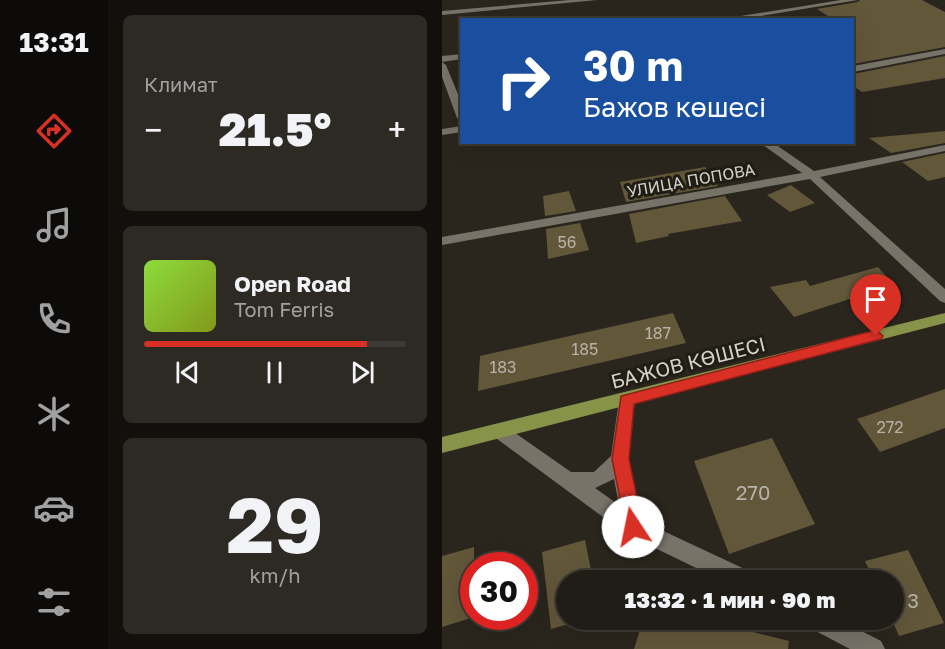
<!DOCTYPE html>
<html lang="ru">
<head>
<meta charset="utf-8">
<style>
  :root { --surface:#201c16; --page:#2d2923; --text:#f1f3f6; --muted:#a2a1a1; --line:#3d3a35; --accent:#d93025 }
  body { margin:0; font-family:"Golos Text",sans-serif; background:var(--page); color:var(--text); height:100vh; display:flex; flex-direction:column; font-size:22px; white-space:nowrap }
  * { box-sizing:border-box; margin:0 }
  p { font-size:20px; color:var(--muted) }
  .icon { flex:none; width:33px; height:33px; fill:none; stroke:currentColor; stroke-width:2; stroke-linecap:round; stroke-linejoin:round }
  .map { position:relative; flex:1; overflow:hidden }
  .side { display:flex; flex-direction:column; gap:15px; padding:15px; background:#120f0c; width:334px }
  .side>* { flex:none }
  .hud { position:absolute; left:18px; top:18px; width:394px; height:126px; border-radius:0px; box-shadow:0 6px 24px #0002,0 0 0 2px var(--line); background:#1a4fa0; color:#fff; overflow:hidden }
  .speed { position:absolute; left:18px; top:552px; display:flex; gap:12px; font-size:30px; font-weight:700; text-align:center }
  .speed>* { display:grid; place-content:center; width:78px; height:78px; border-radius:50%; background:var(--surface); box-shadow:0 6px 24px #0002,0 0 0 2px var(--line); line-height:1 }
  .speed .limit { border:9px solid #d22; background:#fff; color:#111 }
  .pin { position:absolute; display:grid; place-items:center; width:51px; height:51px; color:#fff; margin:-62px -26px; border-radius:50% 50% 50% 0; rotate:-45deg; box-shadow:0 0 6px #0007 }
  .pin .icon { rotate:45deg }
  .me { position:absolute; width:66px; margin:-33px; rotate:349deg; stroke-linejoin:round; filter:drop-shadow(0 0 4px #0008) }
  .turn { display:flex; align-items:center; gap:21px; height:126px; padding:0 24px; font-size:27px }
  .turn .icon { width:78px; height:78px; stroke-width:2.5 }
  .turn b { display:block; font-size:42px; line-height:51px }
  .big { font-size:45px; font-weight:800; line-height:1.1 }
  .side .tile { flex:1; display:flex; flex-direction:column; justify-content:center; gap:9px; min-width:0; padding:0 21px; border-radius:9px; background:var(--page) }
  .side .dial { align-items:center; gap:0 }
  .dial b { font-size:78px; line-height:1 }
  .song { display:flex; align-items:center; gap:18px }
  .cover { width:72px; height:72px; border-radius:9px; background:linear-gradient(135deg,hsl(90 70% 55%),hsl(70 70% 35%)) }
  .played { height:6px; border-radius:3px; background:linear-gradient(90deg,var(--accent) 85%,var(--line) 85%) }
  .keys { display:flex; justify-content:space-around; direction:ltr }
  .heat { display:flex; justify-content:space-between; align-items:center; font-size:33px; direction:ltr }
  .trip { position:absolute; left:114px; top:570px; width:348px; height:60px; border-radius:30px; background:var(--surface); box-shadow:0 6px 24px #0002,0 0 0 2px var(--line); font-weight:800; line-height:60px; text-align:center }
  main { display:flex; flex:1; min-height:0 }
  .tab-bar { display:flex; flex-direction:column; width:108px; justify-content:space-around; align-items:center; background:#0d0b09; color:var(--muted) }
  .tab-bar .icon { width:42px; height:42px }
  .tab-bar .selected { color:var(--accent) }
  .tab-bar b { font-size:27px; color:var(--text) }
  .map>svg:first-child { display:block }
  .building { fill:#63573a }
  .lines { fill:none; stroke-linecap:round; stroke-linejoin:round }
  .street { fill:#777369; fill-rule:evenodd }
  .primary { fill:#879349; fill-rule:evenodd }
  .route { fill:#d93025; stroke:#8d1f18; stroke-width:1.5 }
  .labels { text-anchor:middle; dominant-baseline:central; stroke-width:6; stroke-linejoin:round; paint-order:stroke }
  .far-street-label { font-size:16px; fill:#d3d1cc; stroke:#201d15 }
  .number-label { font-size:16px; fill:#b7b2a8 }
  .street-label { font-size:20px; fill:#d3d1cc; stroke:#201d15 }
  .near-number-label { font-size:20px; fill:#b7b2a8 }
</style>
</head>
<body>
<main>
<nav class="tab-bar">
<b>13:31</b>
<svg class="icon selected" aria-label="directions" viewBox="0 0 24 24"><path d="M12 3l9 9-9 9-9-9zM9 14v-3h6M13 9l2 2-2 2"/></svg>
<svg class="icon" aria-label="music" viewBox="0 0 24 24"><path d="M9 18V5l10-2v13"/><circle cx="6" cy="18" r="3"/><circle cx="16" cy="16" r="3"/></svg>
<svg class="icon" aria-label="phone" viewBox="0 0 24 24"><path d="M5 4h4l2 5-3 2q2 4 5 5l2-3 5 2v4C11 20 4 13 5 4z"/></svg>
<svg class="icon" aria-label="climate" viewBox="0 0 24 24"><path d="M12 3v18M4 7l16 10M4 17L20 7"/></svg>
<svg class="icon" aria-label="car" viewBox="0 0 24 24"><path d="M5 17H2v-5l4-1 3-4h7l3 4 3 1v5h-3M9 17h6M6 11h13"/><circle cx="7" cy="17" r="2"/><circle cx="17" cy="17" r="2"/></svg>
<svg class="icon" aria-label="filters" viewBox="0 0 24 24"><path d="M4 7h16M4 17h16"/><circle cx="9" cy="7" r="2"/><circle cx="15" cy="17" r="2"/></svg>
</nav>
<section class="side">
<div class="tile"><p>Климат</p>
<div class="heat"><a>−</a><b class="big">21.5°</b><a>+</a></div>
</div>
<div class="tile">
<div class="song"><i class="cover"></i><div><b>Open Road</b><p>Tom Ferris</p></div></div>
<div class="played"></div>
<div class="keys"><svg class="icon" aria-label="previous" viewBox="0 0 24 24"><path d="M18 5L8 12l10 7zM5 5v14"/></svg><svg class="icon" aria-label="pause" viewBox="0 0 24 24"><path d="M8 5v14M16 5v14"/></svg><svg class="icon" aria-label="next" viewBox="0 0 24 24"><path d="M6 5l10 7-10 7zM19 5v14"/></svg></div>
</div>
<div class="tile dial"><b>29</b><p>km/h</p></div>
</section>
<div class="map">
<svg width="503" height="649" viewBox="0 0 503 649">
  <rect width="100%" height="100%" fill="#2a261e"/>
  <!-- building -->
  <path class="building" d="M 418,0 L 480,0 L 503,12 L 503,47 L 411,64 L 411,20 L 392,20 L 375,9 L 416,2 Z
    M 503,56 L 503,78 L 420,92 L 411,86 L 411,74 Z
    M 503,131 L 503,143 L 449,153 L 427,138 Z
    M 503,153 L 503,177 L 486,181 L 460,162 Z
    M 263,167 L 276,186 L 184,202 L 178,182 Z
    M 349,185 L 373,203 L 348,212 L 325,195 Z
    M 127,191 L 134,211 L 103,216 L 101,196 Z
    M 283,196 L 300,221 L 226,234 L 227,236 L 194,243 L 187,214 Z
    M 138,223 L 147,250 L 106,259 L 104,229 Z
    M 436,267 L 458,292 L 419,298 L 417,296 L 352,317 L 328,287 L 364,280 L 368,286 Z
    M 231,313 L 244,343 L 36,391 L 38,356 Z
    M 503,389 L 503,428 L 438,452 L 415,419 Z
    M 330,438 L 373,524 L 287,554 L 252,461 Z
    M 143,540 L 151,580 L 124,580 L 124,620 L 141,620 L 109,629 L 100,552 Z
    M 32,547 L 32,617 L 0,627 L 0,556 Z
    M 466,550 L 502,623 L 457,636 L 450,620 L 452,580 L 432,580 L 423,561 Z
    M 201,620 L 262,620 L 347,641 L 346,649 L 192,649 Z"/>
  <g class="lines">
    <!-- street -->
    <path class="street" d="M 128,0 L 155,0 L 0,15 L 0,11 Z
      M 399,0 L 416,0 L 295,20 L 274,20 Z
      M 503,49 L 503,54 L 411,72 L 411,66 Z
      M 20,54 L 20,59 L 0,62 L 0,56 Z
      M 0,62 L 4,65 L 20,104 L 20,121 L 15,118 L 0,77 Z
      M 20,126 L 20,132 L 0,135 L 0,129 Z
      M 317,142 L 330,142 L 372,171 L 503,145 L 503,151 L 378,177 L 503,289 L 503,303 L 498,301 L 368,179 L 0,245 L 0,237 L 360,173 Z
      M 185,393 L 191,395 L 193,400 L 187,459 L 200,521 L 309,572 L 311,580 L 279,580 L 184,534 L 51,436 L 48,431 L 51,426 L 57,424 L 63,426 L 129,472 L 152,472 L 169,456 L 177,400 L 179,395 ZM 172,479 L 177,505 L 153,488 Z
      M 365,620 L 398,620 L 439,641 L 443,649 L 408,649 L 368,628 Z"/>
    <!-- primary -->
    <path class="primary" d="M 503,313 L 503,323 L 0,453 L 0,437 Z"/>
  </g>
  <!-- route -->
  <path class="route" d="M 434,330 L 441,336 L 439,339 L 192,404 L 187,459 L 201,527 L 198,533 L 191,535 L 185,533 L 170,459 L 179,396 Z"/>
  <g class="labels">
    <!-- far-street labels -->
    <g class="far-street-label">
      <text transform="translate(249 180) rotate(-10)">УЛИЦА ПОПОВА</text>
    </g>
    <!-- number labels -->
    <g class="number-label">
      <text x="125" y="242">56</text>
      <text x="216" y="333">187</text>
      <text x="143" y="349">185</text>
      <text x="61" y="367">183</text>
      <text x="448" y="427">272</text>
    </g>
    <!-- street labels -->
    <g class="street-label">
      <text transform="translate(246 362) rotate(-14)">БАЖОВ КӨШЕСІ</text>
    </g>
    <!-- near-number labels -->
    <g class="near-number-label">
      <text x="311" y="492">270</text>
      <text x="471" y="600">3</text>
    </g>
  </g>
</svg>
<div class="speed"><div class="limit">30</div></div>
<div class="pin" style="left:434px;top:336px;background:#d93025"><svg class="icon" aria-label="arrive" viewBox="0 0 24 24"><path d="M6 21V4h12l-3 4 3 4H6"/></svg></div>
<svg class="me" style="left:191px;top:527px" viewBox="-20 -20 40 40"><circle r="19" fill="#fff"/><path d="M0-13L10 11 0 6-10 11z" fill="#d93025"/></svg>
<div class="trip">13:32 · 1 мин · 90 m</div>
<div class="hud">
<div class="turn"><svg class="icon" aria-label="right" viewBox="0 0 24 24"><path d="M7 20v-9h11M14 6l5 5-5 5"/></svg><div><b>30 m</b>Бажов көшесі</div></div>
</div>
</div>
</main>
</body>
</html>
